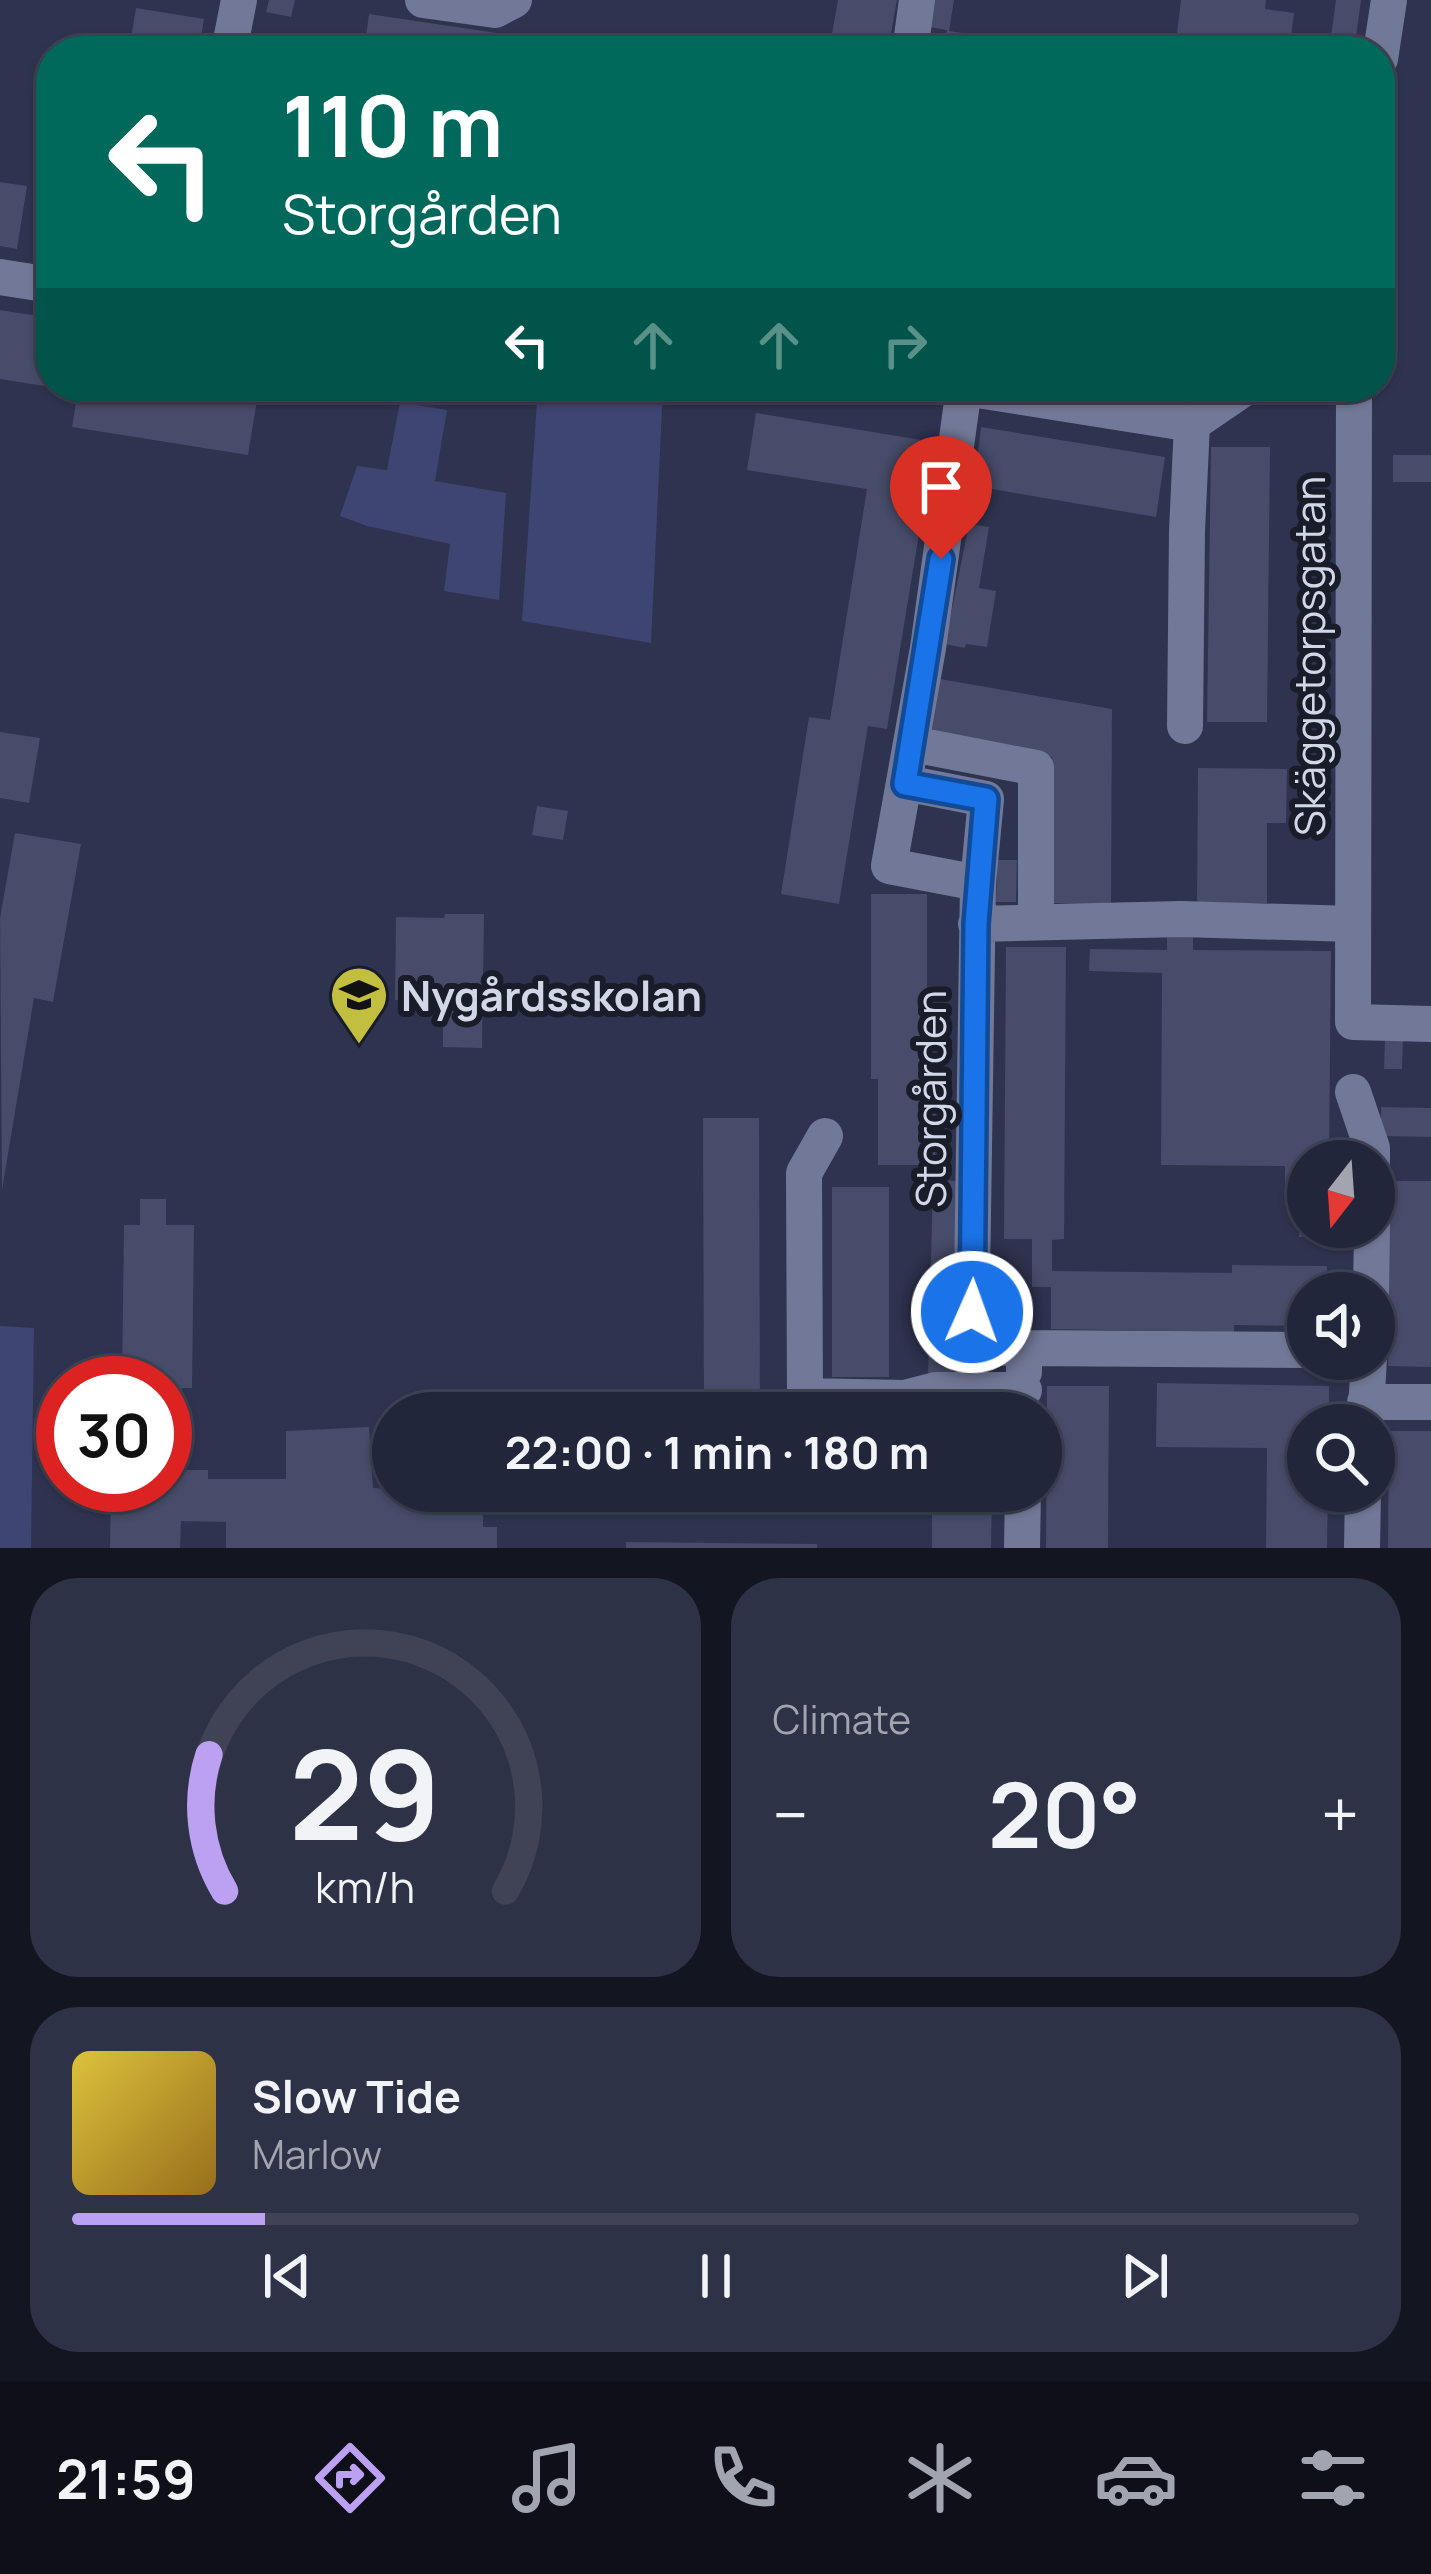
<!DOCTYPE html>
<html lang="en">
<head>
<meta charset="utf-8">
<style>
  :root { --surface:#22263b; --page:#2e3246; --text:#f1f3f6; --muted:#a2a5af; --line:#3f4355; --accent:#bca0f2 }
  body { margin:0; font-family:Manrope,sans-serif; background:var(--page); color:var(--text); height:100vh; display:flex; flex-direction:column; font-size:45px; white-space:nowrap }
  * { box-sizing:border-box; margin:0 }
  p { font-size:39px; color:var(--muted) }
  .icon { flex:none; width:66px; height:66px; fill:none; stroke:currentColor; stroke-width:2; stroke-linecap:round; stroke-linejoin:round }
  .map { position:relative; height:1548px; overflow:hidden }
  .details { display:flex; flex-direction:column; gap:30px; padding:30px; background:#131520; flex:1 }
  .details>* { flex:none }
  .top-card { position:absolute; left:36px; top:36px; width:1359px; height:366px; border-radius:48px; box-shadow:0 3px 9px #0004,0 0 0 3px var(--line); background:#00695c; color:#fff; overflow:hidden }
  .needle { width:78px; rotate:197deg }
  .controls { position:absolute; left:1287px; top:1140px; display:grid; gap:24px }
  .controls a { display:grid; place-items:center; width:108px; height:108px; border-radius:50%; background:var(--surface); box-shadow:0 3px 9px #0004,0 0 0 3px var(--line); font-size:60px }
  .speed { position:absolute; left:36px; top:1356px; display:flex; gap:24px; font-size:60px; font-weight:700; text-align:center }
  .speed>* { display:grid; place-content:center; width:156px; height:156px; border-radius:50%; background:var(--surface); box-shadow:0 3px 9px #0004,0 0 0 3px var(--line); line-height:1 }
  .speed .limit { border:18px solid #d22; background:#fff; color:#111 }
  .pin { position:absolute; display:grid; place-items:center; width:102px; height:102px; color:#fff; margin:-123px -51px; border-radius:50% 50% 50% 0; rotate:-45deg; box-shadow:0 0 12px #0007 }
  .pin .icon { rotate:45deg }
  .me { position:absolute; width:132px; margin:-66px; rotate:2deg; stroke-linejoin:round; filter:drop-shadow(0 0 9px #0008) }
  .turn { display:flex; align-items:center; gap:42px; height:252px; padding:0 48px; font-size:54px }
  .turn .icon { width:156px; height:156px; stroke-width:2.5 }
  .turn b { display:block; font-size:84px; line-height:102px }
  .lanes { display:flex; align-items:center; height:114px; padding:0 48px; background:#0003; justify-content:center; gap:60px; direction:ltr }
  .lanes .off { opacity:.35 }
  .big { font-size:90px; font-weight:700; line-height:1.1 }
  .details .widget { flex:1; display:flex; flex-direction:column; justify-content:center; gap:18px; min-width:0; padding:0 42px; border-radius:48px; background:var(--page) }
  .details .dial { align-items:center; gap:0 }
  .dial svg { height:312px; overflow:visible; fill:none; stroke:var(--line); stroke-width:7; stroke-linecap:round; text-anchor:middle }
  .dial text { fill:var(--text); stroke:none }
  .song { display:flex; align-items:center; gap:36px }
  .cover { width:144px; height:144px; border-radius:18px; background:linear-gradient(135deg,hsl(50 70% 55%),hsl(40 70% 35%)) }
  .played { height:12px; border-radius:6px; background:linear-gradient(90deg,var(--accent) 15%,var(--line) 15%) }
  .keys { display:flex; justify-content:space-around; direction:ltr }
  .heat { display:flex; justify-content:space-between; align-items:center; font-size:66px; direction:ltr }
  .details .tiles { flex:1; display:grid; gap:30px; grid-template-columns:1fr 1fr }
  .widget:last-child { grid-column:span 2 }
  .trip { position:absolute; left:372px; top:1392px; width:690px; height:120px; border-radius:60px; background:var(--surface); box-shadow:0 3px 9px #0004,0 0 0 3px var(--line); font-weight:700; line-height:120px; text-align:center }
  .tab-bar { display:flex; height:192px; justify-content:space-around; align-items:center; background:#0e0f18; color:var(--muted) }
  .tab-bar .icon { width:84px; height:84px }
  .tab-bar .selected { color:var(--accent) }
  .tab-bar b { font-size:54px; color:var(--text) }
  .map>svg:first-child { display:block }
  .green { fill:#3e4572 }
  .building { fill:#464c69 }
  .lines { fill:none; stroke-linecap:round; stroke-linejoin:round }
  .minor { stroke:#727998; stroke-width:36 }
  .route-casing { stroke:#114b97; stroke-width:30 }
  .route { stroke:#1a73e8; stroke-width:21 }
  .labels { text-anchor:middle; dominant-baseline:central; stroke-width:12; stroke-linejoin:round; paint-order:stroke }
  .street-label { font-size:42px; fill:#d2d7e8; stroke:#191c29 }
  .poi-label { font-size:42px; font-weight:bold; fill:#d2d7e8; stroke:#191c29; text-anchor:start }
</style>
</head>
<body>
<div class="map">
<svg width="1431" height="1548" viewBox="0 0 1431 1548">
  <rect width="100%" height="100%" fill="#2e334f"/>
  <!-- green -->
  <path class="green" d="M 538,387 L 663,387 L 651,643 L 522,621 Z
    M 400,402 L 447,410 L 435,481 L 506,493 L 499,600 L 444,591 L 450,544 L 367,526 L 340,516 L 357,466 L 387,470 Z
    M 0,1326 L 34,1328 L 31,1548 L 0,1548 Z"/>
  <!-- building -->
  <path class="building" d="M 269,0 L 295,0 L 291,17 L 266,12 Z
    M 838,0 L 897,0 L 888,51 L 829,51 Z
    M 933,0 L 954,0 L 949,31 L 1003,39 L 1001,51 L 942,51 L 947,30 L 929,27 Z
    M 1181,0 L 1266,0 L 1265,9 L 1294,13 L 1289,51 L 1175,51 Z
    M 1336,0 L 1361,0 L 1354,51 L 1329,51 Z
    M 136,8 L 204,19 L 199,51 L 129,51 Z
    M 369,14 L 543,40 L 542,51 L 364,51 Z
    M 0,182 L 27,186 L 17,249 L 0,246 Z
    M 0,310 L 51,318 L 51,387 L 0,379 Z
    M 65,387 L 259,388 L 248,455 L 72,427 L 78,392 Z
    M 756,413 L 934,442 L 887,729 L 868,726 L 839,904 L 781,894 L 809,717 L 830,720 L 867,489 L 747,470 Z
    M 981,427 L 1165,457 L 1156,517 L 974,486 Z
    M 1211,447 L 1270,447 L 1267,722 L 1207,722 Z
    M 1393,455 L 1431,455 L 1431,482 L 1393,482 Z
    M 969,524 L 989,527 L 979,588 L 996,591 L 987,647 L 966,644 L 965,648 L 945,644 Z
    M 940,679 L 1112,709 L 1111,905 L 1052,903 L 1052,757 L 929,736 Z
    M 0,732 L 40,738 L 29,803 L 0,798 Z
    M 1198,768 L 1287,769 L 1286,823 L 1267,823 L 1267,903 L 1197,903 Z
    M 537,806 L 568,811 L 563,840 L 532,835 Z
    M 15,833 L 81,844 L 53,1002 L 34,998 L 2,1190 L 0,918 Z
    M 997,860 L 1017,860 L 1016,902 L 996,902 Z
    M 871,894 L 927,894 L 927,1075 L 936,1075 L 935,1165 L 878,1165 L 878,1079 L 871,1079 Z
    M 445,914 L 484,914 L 482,1048 L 443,1047 L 443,1001 L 395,1000 L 396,917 L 444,918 Z
    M 1193,924 L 1193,950 L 1331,951 L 1329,1161 L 1308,1161 L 1308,1227 L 1334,1227 L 1334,1237 L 1299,1237 L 1300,1191 L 1285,1191 L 1285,1166 L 1161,1165 L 1162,973 L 1089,971 L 1090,949 L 1167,950 L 1167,925 Z
    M 1006,947 L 1066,947 L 1064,1239 L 1052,1240 L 1052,1271 L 1232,1273 L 1232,1265 L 1327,1266 L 1327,1293 L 1308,1293 L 1308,1326 L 1234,1325 L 1234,1332 L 1051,1329 L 1051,1287 L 1032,1287 L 1032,1239 L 1004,1239 Z
    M 1385,1038 L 1403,1039 L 1402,1069 L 1384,1069 Z
    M 1381,1107 L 1431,1108 L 1431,1137 L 1381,1136 Z
    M 703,1118 L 759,1118 L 760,1404 L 704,1404 Z
    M 933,1180 L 958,1181 L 952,1379 L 928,1378 Z
    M 1389,1181 L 1431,1181 L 1431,1367 L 1388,1366 Z
    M 832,1187 L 889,1187 L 889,1377 L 832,1377 Z
    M 140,1199 L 166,1199 L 166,1225 L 194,1225 L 192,1388 L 182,1388 L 181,1470 L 208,1470 L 208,1479 L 286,1479 L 286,1431 L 369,1427 L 373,1488 L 483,1491 L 483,1527 L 497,1527 L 497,1548 L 226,1548 L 226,1522 L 181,1521 L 180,1548 L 110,1548 L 111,1485 L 165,1485 L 165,1383 L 122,1383 L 124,1225 L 140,1225 Z
    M 1157,1383 L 1329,1386 L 1329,1425 L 1308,1425 L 1308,1491 L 1328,1491 L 1327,1548 L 1266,1548 L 1267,1448 L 1156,1447 Z
    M 1047,1386 L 1109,1386 L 1108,1548 L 1046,1548 Z
    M 433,1405 L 484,1405 L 484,1413 L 433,1413 Z
    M 1389,1431 L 1431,1431 L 1431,1548 L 1388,1548 Z
    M 932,1491 L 992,1491 L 991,1548 L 932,1548 Z
    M 626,1542 L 817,1544 L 817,1548 L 626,1548 Z"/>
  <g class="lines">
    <!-- minor -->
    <path class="minor" d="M 423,0 L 495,10 L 514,0
      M 229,51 L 239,0
      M 910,51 L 917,0
      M 1380,59 L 1389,0
      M 0,277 L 51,285
      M 959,387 L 1192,424 L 1246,387
      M 1354,387 L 1353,1022 L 1431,1024
      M 964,388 L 928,648 L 889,866 L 978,883 L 971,1347 L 1024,1348
      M 1185,726 L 1187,531 L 1192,424
      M 912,744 L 1036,768 L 1036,922
      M 905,783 L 986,799 L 978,883
      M 976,924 L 1181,919 L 1353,924
      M 1353,1092 L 1372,1148 L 1372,1161
      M 825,1136 L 804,1173 L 805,1396 L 905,1398 L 936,1390 L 1024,1390
      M 1371,1293 L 1372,1227
      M 1024,1372 L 1024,1348 L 1308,1350
      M 1365,1402 L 1431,1402
      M 1365,1425 L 1369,1359
      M 1022,1548 L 1023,1491
      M 1362,1548 L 1363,1491"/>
  </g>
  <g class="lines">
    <defs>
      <path id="route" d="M 941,559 L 905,784 L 986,799 L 976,924 L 972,1312"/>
    </defs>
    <!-- route casing -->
    <use href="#route" class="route-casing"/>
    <!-- route -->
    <use href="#route" class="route"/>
  </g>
  <!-- icons -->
  <defs>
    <symbol id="school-pin" viewBox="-11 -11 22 30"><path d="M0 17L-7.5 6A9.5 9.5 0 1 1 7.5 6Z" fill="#c1be40" stroke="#191c29"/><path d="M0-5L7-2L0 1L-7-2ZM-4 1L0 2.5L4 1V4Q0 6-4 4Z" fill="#111"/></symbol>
  </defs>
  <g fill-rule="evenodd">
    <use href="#school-pin" x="326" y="962" width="66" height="90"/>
  </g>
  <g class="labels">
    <!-- street labels -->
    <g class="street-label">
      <text transform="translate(1309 656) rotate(-90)">Skäggetorpsgatan</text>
      <text transform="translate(930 1099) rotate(-90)">Storgården</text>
    </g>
    <!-- poi labels -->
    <g class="poi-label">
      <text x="401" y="995">Nygårdsskolan</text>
    </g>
  </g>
</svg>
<div class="controls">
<a><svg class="needle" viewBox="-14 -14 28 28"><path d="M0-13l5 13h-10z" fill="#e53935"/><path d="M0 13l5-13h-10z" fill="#a2a5af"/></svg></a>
<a><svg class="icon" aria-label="sound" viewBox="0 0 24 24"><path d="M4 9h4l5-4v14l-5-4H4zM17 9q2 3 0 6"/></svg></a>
<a><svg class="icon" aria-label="search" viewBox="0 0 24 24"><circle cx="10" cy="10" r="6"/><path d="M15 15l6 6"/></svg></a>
</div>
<div class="speed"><div class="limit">30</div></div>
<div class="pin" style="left:941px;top:559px;background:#d93025"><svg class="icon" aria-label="arrive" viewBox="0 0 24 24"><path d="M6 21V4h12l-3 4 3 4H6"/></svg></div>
<svg class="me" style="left:972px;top:1312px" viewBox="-20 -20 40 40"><circle r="17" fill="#1a73e8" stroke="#fff" stroke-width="3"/><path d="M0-11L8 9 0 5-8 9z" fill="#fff"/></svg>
<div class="trip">22:00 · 1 min · 180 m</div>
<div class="top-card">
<div class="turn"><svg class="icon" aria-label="left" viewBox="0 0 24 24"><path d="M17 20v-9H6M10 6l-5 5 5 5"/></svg><div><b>110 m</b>Storgården</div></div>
<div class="lanes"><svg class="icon" aria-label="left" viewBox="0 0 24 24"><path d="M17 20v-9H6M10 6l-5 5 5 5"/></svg><svg class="icon off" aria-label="ahead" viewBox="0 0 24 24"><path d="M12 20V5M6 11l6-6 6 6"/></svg><svg class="icon off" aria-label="ahead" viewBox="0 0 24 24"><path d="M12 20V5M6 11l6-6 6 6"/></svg><svg class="icon off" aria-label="right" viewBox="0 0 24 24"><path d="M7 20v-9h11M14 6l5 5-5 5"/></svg></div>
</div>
</div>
<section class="details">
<div class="tiles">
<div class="widget dial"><svg viewBox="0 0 100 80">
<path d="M14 69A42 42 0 1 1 86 69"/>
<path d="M14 69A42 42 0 0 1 10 34" stroke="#bca0f2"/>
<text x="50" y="56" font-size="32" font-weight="700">29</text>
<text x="50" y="72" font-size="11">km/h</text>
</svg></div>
<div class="widget"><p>Climate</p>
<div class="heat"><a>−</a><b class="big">20°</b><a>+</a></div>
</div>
<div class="widget">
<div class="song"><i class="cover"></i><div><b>Slow Tide</b><p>Marlow</p></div></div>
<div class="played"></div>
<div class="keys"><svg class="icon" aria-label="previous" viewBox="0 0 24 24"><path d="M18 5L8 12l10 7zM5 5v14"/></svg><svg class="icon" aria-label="pause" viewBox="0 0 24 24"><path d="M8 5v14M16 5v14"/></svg><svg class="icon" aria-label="next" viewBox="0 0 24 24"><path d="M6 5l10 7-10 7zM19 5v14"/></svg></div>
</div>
</div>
</section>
<nav class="tab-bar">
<b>21:59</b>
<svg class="icon selected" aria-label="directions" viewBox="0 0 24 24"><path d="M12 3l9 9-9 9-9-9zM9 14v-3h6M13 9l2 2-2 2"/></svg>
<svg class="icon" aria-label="music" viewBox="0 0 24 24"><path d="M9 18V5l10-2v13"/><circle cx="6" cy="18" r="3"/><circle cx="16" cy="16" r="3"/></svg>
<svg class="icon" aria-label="phone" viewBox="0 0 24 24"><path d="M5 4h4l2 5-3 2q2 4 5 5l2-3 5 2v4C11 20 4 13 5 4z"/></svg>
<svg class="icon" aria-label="climate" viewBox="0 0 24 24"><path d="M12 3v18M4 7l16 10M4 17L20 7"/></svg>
<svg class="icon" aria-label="car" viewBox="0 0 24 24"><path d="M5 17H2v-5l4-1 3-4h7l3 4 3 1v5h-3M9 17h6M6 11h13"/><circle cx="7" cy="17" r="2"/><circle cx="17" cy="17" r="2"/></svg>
<svg class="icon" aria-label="filters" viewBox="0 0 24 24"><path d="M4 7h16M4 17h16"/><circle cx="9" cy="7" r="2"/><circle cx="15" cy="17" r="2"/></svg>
</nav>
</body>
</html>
